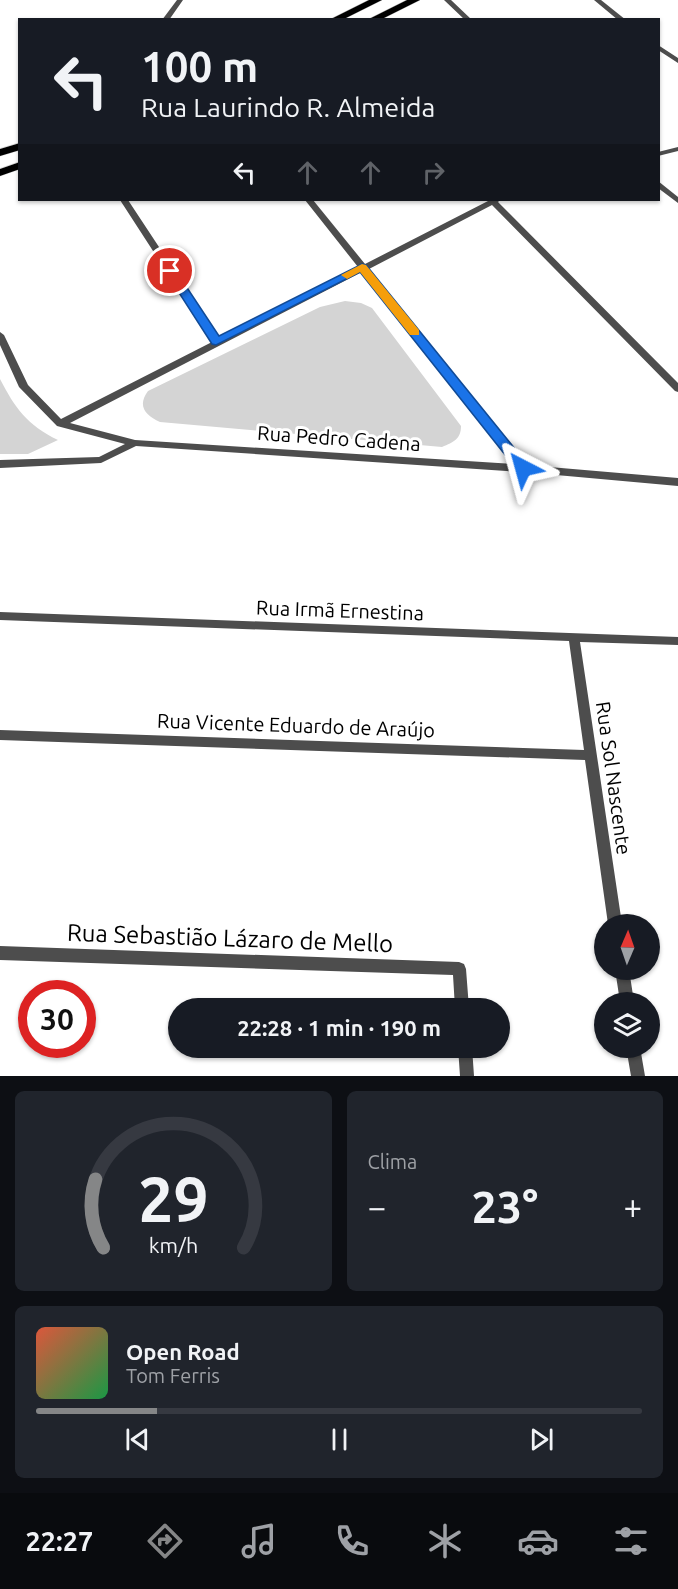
<!DOCTYPE html>
<html lang="pt">
<head>
<meta charset="utf-8">
<style>
  :root { --surface:#171b24; --page:#20242c; --text:#f1f3f6; --muted:#9ea1a6; --line:#363941; --accent:#858687 }
  body { margin:0; font-family:Ubuntu,sans-serif; background:var(--page); color:var(--text); height:100vh; display:flex; flex-direction:column; font-size:22px; white-space:nowrap }
  * { box-sizing:border-box; margin:0 }
  p { font-size:20px; color:var(--muted) }
  .icon { flex:none; width:33px; height:33px; fill:none; stroke:currentColor; stroke-width:2; stroke-linecap:round; stroke-linejoin:round }
  .map { position:relative; height:1076px; overflow:hidden }
  .side { display:flex; flex-direction:column; gap:15px; padding:15px; background:#0d0f14; flex:1 }
  .side>* { flex:none }
  .guide { position:absolute; left:18px; top:18px; width:642px; height:183px; border-radius:0px; box-shadow:0 2px 4px #0004; background:#171b24; color:var(--text); overflow:hidden }
  .needle { width:39px; rotate:2deg }
  .controls { position:absolute; left:594px; top:914px; display:grid; gap:12px }
  .controls a { display:grid; place-items:center; width:66px; height:66px; border-radius:50%; background:var(--surface); box-shadow:0 2px 4px #0004; font-size:30px }
  .speed { position:absolute; left:18px; top:980px; display:flex; gap:12px; font-size:30px; font-weight:700; text-align:center }
  .speed>* { display:grid; place-content:center; width:78px; height:78px; border-radius:50%; background:var(--surface); box-shadow:0 2px 4px #0004; line-height:1 }
  .speed .limit { border:9px solid #d22; background:#fff; color:#111 }
  .pin { position:absolute; display:grid; place-items:center; width:51px; height:51px; color:#fff; margin:-26px; border:3px solid #fff; border-radius:50%; box-shadow:0 2px 6px #0007 }
  .me { position:absolute; width:66px; margin:-33px; rotate:321deg; stroke-linejoin:round; filter:drop-shadow(0 0 4px #0008) }
  .turn { display:flex; align-items:center; gap:21px; height:126px; padding:0 24px; font-size:27px }
  .turn .icon { width:78px; height:78px; stroke-width:2.5 }
  .turn b { display:block; font-size:42px; line-height:51px }
  .lanes { display:flex; align-items:center; height:57px; padding:0 24px; background:#0003; justify-content:center; gap:30px; direction:ltr }
  .lanes .off { opacity:.35 }
  .big { font-size:45px; font-weight:600; line-height:1.1 }
  .side .tile { flex:1; display:flex; flex-direction:column; justify-content:center; gap:9px; min-width:0; padding:0 21px; border-radius:9px; background:var(--page) }
  .side .dial { align-items:center; gap:0 }
  .dial svg { height:156px; overflow:visible; fill:none; stroke:var(--line); stroke-width:7; stroke-linecap:round; text-anchor:middle }
  .dial text { fill:var(--text); stroke:none }
  .song { display:flex; align-items:center; gap:18px }
  .cover { width:72px; height:72px; border-radius:9px; background:linear-gradient(135deg,hsl(10 70% 55%),hsl(140 70% 35%)) }
  .played { height:6px; border-radius:3px; background:linear-gradient(90deg,var(--accent) 20%,var(--line) 20%) }
  .keys { display:flex; justify-content:space-around; direction:ltr }
  .heat { display:flex; justify-content:space-between; align-items:center; font-size:33px; direction:ltr }
  .side .tiles { flex:1; display:grid; gap:15px; grid-template-columns:1fr 1fr }
  .tile:last-child { grid-column:span 2 }
  .trip { position:absolute; left:168px; top:998px; width:342px; height:60px; border-radius:30px; background:var(--surface); box-shadow:0 2px 4px #0004; font-weight:600; line-height:60px; text-align:center }
  .dock { display:flex; height:96px; justify-content:space-around; align-items:center; background:#090b0e; color:var(--muted) }
  .dock .icon { width:42px; height:42px }
  .dock .active { color:var(--accent) }
  .dock b { font-size:27px; color:var(--text) }
  .map>svg:first-child { display:block }
  .green { fill:#d4d4d4 }
  .lines { fill:none; stroke-linecap:round; stroke-linejoin:round }
  .major-casing { stroke:#dbdbdb; stroke-width:1 }
  .minor { fill:#4d4d4d; fill-rule:evenodd }
  .major { fill:#000; fill-rule:evenodd }
  .route { fill:#1a73e8; stroke:#114b97; stroke-width:1.5 }
  .slow { fill:#f59e0b }
  .labels { text-anchor:middle; dominant-baseline:central; stroke-width:6; stroke-linejoin:round; paint-order:stroke }
  .street-label { font-size:20px; fill:#000; stroke:#fff }
  .near-street-label { font-size:24px; fill:#000; stroke:#fff }
</style>
</head>
<body>
<div class="map">
<svg width="678" height="1076" viewBox="0 0 678 1076">
  <rect width="100%" height="100%" fill="#fff"/>
  <!-- green -->
  <path class="green" d="M 345,301 L 361,303 L 372,308 L 461,426 C 461,439 454,442 442,447 L 160,422 C 145,415 137,406 148,391 L 320,307 Z
    M 0,379 C 15,408 27,425 58,440 L 28,454 L 0,454 Z"/>
  <g class="lines">
    <defs>
      <path id="major" d="M 369,0 L 382,0 L 342,20 L 329,20 Z
        M 407,0 L 420,0 L 380,20 L 367,20 Z
        M 20,143 L 20,150 L 0,156 L 0,149 Z
        M 20,162 L 20,169 L 0,176 L 0,169 Z"/>
    </defs>
    <!-- major casing -->
    <use href="#major" class="major-casing"/>
    <!-- minor -->
    <path class="minor" d="M 177,0 L 183,0 L 169,20 L 162,20 Z
      M 444,0 L 451,0 L 472,20 L 465,20 Z
      M 594,0 L 601,0 L 626,20 L 618,20 Z
      M 658,45 L 678,58 L 678,63 L 658,50 Z
      M 678,147 L 678,151 L 658,156 L 658,152 Z
      M 658,181 L 678,197 L 678,203 L 658,188 Z
      M 120,200 L 128,200 L 219,338 L 358,267 L 305,200 L 313,200 L 365,264 L 488,201 L 487,200 L 500,200 L 498,202 L 678,383 L 678,392 L 675,391 L 492,205 L 369,269 L 526,465 L 678,478 L 678,486 L 523,472 L 136,446 L 101,463 L 0,468 L 0,460 L 99,457 L 125,444 L 57,426 L 19,387 L 0,345 L 0,332 L 4,335 L 28,385 L 61,419 L 212,342 ZM 362,272 L 514,464 L 135,440 L 70,423 Z
      M 0,612 L 678,637 L 678,645 L 580,642 L 622,924 L 608,924 L 585,760 L 0,740 L 0,730 L 584,750 L 569,641 L 0,620 Z
      M 0,946 L 459,962 L 464,964 L 466,969 L 469,1008 L 455,1008 L 453,975 L 0,960 Z
      M 615,969 L 629,969 L 634,1002 L 620,1002 Z
      M 458,1047 L 472,1047 L 474,1076 L 460,1076 Z
      M 626,1047 L 640,1047 L 645,1076 L 631,1076 Z"/>
    <!-- major -->
    <use href="#major" class="major"/>
  </g>
  <!-- route -->
  <path class="route" d="M 362,264 L 366,265 L 528,465 L 530,468 L 528,471 L 518,471 L 360,272 L 216,345 L 212,344 L 165,271 L 166,268 L 174,268 L 219,336 Z"/>
  <!-- slow -->
  <path class="slow" d="M 362,264 L 366,265 L 419,330 L 419,335 L 410,335 L 360,272 L 347,279 L 341,275 Z"/>
  <g class="labels">
    <!-- street labels -->
    <g class="street-label">
      <text transform="translate(339 438) rotate(4)">Rua Pedro Cadena</text>
      <text transform="translate(340 610) rotate(2)">Rua Irmã Ernestina</text>
      <text transform="translate(296 725) rotate(2)">Rua Vicente Eduardo de Araújo</text>
      <text transform="translate(614 778) rotate(82)">Rua Sol Nascente</text>
    </g>
    <!-- near-street labels -->
    <g class="near-street-label">
      <text transform="translate(230 938) rotate(2)">Rua Sebastião Lázaro de Mello</text>
    </g>
  </g>
</svg>
<div class="controls">
<a><svg class="needle" viewBox="-14 -14 28 28"><path d="M0-13l5 13h-10z" fill="#e53935"/><path d="M0 13l5-13h-10z" fill="#9ea1a6"/></svg></a>
<a><svg class="icon" aria-label="layers" viewBox="0 0 24 24"><path d="M12 4l9 5-9 5-9-5zM3 14l9 5 9-5"/></svg></a>
</div>
<div class="speed"><div class="limit">30</div></div>
<div class="pin" style="left:170px;top:271px;background:#d93025"><svg class="icon" aria-label="arrive" viewBox="0 0 24 24"><path d="M6 21V4h12l-3 4 3 4H6"/></svg></div>
<svg class="me" style="left:523px;top:468px" viewBox="-20 -20 40 40"><path d="M0-17L14 15 0 8-14 15z" fill="#1a73e8" stroke="#fff" stroke-width="4"/></svg>
<div class="trip">22:28 · 1 min · 190 m</div>
<div class="guide">
<div class="turn"><svg class="icon" aria-label="left" viewBox="0 0 24 24"><path d="M17 20v-9H6M10 6l-5 5 5 5"/></svg><div><b>100 m</b>Rua Laurindo R. Almeida</div></div>
<div class="lanes"><svg class="icon" aria-label="left" viewBox="0 0 24 24"><path d="M17 20v-9H6M10 6l-5 5 5 5"/></svg><svg class="icon off" aria-label="ahead" viewBox="0 0 24 24"><path d="M12 20V5M6 11l6-6 6 6"/></svg><svg class="icon off" aria-label="ahead" viewBox="0 0 24 24"><path d="M12 20V5M6 11l6-6 6 6"/></svg><svg class="icon off" aria-label="right" viewBox="0 0 24 24"><path d="M7 20v-9h11M14 6l5 5-5 5"/></svg></div>
</div>
</div>
<section class="side">
<div class="tiles">
<div class="tile dial"><svg viewBox="0 0 100 80">
<path d="M14 69A42 42 0 1 1 86 69"/>
<path d="M14 69A42 42 0 0 1 10 34" stroke="#858687"/>
<text x="50" y="56" font-size="32" font-weight="700">29</text>
<text x="50" y="72" font-size="11">km/h</text>
</svg></div>
<div class="tile"><p>Clima</p>
<div class="heat"><a>−</a><b class="big">23°</b><a>+</a></div>
</div>
<div class="tile">
<div class="song"><i class="cover"></i><div><b>Open Road</b><p>Tom Ferris</p></div></div>
<div class="played"></div>
<div class="keys"><svg class="icon" aria-label="previous" viewBox="0 0 24 24"><path d="M18 5L8 12l10 7zM5 5v14"/></svg><svg class="icon" aria-label="pause" viewBox="0 0 24 24"><path d="M8 5v14M16 5v14"/></svg><svg class="icon" aria-label="next" viewBox="0 0 24 24"><path d="M6 5l10 7-10 7zM19 5v14"/></svg></div>
</div>
</div>
</section>
<nav class="dock">
<b>22:27</b>
<svg class="icon active" aria-label="directions" viewBox="0 0 24 24"><path d="M12 3l9 9-9 9-9-9zM9 14v-3h6M13 9l2 2-2 2"/></svg>
<svg class="icon" aria-label="music" viewBox="0 0 24 24"><path d="M9 18V5l10-2v13"/><circle cx="6" cy="18" r="3"/><circle cx="16" cy="16" r="3"/></svg>
<svg class="icon" aria-label="phone" viewBox="0 0 24 24"><path d="M5 4h4l2 5-3 2q2 4 5 5l2-3 5 2v4C11 20 4 13 5 4z"/></svg>
<svg class="icon" aria-label="climate" viewBox="0 0 24 24"><path d="M12 3v18M4 7l16 10M4 17L20 7"/></svg>
<svg class="icon" aria-label="car" viewBox="0 0 24 24"><path d="M5 17H2v-5l4-1 3-4h7l3 4 3 1v5h-3M9 17h6M6 11h13"/><circle cx="7" cy="17" r="2"/><circle cx="17" cy="17" r="2"/></svg>
<svg class="icon" aria-label="filters" viewBox="0 0 24 24"><path d="M4 7h16M4 17h16"/><circle cx="9" cy="7" r="2"/><circle cx="15" cy="17" r="2"/></svg>
</nav>
</body>
</html>
